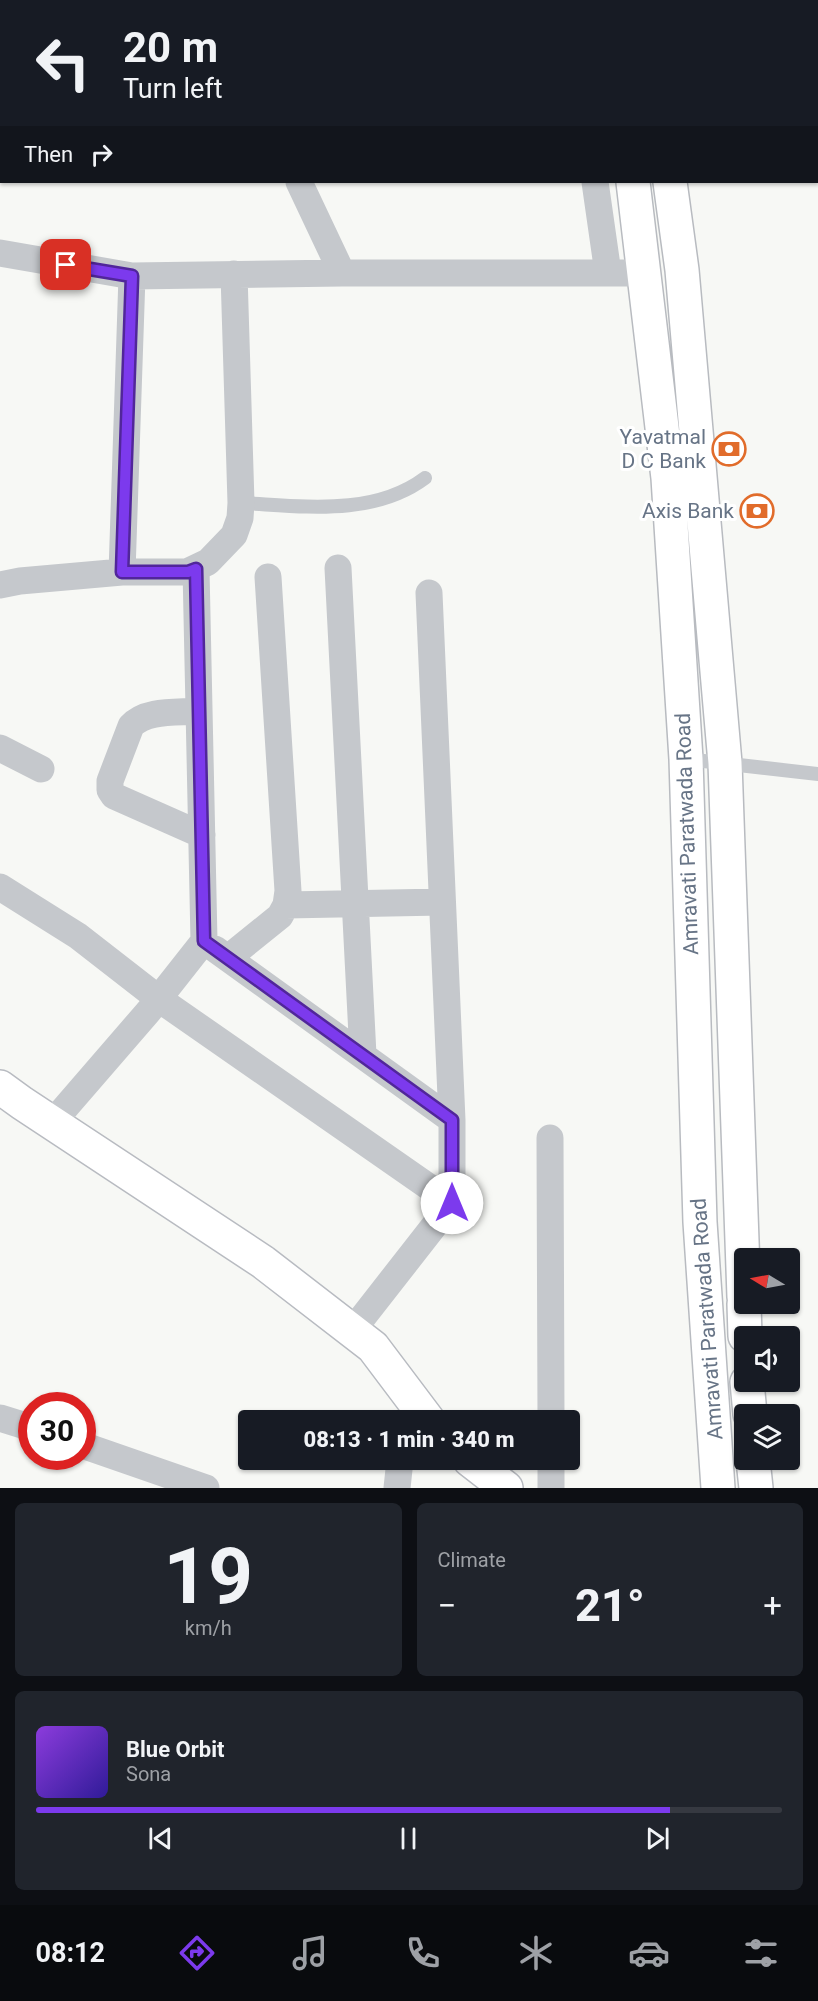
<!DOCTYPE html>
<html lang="en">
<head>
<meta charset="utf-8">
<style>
  :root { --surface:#171b24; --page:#20242c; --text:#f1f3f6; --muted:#9ea1a6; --line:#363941; --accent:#7c3aed }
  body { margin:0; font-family:Roboto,sans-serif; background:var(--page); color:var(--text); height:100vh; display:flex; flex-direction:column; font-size:22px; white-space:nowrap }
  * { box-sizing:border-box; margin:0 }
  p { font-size:20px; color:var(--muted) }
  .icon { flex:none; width:33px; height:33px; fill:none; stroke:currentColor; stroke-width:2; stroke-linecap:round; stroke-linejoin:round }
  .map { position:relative; height:1488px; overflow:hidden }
  .panel { display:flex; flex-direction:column; gap:15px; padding:15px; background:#0d0f14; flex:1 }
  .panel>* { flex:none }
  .guide { position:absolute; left:0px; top:0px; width:819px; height:183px; box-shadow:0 2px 4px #0004; background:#171b24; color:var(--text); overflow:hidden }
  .needle { width:39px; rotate:280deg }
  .buttons { position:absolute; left:734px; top:1248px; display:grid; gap:12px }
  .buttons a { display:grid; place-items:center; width:66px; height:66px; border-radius:6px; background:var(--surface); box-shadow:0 2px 4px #0004; font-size:30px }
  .speed { position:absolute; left:18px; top:1392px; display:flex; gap:12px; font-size:30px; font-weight:700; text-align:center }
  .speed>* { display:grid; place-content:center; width:78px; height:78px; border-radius:50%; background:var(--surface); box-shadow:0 2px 4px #0004; line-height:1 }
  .speed .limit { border:9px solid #d22; background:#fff; color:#111 }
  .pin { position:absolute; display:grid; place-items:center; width:51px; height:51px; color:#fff; margin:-26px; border-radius:12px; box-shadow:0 3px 9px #0006 }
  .me { position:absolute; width:66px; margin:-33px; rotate:0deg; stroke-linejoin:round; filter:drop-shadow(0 0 4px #0008) }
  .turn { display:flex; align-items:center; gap:21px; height:126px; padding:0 24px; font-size:27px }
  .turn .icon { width:78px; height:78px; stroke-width:2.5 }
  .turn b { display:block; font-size:42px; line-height:51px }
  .then { display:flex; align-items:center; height:57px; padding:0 24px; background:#0003; gap:12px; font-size:22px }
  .big { font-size:45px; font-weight:800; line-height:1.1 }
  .panel .card { flex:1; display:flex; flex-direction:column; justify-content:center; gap:9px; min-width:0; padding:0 21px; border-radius:9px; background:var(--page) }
  .panel .dial { align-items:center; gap:0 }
  .dial b { font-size:78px; line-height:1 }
  .song { display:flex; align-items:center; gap:18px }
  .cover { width:72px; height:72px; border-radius:9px; background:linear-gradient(135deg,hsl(270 70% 55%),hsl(250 70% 35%)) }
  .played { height:6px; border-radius:3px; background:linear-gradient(90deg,var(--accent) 85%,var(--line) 85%) }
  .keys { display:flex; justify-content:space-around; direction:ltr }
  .heat { display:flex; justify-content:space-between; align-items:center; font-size:33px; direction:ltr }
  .panel .tiles { flex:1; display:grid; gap:15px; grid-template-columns:1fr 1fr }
  .card:last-child { grid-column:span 2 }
  .trip { position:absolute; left:238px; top:1410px; width:342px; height:60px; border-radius:6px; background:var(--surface); box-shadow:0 2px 4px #0004; font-weight:800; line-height:60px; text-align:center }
  .tabs { display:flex; height:96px; justify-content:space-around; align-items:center; background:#090b0e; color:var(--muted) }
  .tabs .icon { width:42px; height:42px }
  .tabs .active { color:var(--accent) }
  .tabs b { font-size:27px; color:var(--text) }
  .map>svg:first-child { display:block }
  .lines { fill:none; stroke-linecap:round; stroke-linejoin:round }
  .secondary-casing { stroke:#b8bbc1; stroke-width:36 }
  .primary-casing { stroke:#b8bbc0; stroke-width:36 }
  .service { stroke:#c5c8cc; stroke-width:14 }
  .minor { stroke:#c5c8cc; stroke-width:27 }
  .secondary { stroke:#fff; stroke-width:33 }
  .primary { stroke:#fff; stroke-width:33 }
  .route-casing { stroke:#51269a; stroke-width:15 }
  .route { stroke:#7c3aed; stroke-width:10 }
  .labels { text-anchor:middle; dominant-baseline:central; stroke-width:6; stroke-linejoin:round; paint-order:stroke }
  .poi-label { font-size:21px; fill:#677486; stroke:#fff; text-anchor:end }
  .street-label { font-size:21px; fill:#677486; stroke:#fff }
</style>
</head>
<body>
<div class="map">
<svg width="818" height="1488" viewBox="0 0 818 1488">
  <rect width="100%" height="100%" fill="#f7f8f5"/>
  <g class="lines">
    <defs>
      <path id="secondary" d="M 0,1087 L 22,1103 L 263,1262 L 373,1347 L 428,1420
        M 470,1460 L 506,1488"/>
      <path id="primary" d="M 609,0 L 609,2
        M 646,0 L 646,2
        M 633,182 L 668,478 L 686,759 L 700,1222 L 718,1488
        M 670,182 L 682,270 L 725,763 L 744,1297
        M 744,1304 L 745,1336
        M 747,1382 L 750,1414
        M 753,1460 L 756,1488"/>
    </defs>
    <!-- secondary casing -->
    <use href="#secondary" class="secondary-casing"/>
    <!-- primary casing -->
    <use href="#primary" class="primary-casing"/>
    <!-- service -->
    <path class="service" d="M 0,143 L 2,143
      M 241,503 C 302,506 373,517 425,478
      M 686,759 L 818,774"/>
    <!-- minor -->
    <path class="minor" d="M 217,0 L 217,2
      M 570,0 L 570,2
      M 299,182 L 342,273
      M 595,182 L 608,273
      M 0,253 L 132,276 L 342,273 L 645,273
      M 338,568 L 363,1055
      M 122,572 L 132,276
      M 0,585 L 20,581 L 122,572 L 187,572 L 208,562 L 234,535 L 240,518 L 241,503 L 234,274
      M 199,711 C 178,713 146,709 131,726 L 110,781 L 110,790 L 114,796 L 202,835
      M 0,748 L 41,769
      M 0,887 L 78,936 L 159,999 L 452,1203
      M 286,905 L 442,902
      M 215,949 L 452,1120
      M 228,958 L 280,916 L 286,905 L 288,891 L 268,577
      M 52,1123 L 148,1012 L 204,941 L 196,569
      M 550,1138 L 551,1420
      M 352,1331 L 452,1203 L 452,1120 L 429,593
      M 0,1418 L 32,1428
      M 82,1445 L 206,1488
      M 551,1460 L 551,1488
      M 397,1488 L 400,1460"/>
    <!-- secondary -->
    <use href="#secondary" class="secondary"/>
    <!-- primary -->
    <use href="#primary" class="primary"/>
  </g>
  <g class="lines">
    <defs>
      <path id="route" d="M 66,265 L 132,276 L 122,572 L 188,572 L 196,569 L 204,941 L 452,1120 L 452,1203"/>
    </defs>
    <!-- route casing -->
    <use href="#route" class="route-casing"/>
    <!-- route -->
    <use href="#route" class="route"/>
  </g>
  <!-- icons -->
  <defs>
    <symbol id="bank-ring" viewBox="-11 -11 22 22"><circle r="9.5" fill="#fff" stroke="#e16c2b" stroke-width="1.5"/><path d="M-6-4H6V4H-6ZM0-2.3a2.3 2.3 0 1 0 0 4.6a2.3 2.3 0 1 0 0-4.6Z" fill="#e16c2b"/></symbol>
  </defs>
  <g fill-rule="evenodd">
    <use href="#bank-ring" x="710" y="430" width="38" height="38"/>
    <use href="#bank-ring" x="738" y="492" width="38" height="38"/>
  </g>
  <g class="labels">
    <!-- poi labels -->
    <g class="poi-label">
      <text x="706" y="437">Yavatmal<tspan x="706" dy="24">D C Bank</tspan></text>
      <text x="734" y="511">Axis Bank</text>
    </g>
    <!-- street labels -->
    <g class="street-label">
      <text transform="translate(687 834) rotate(-92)">Amravati Paratwada Road</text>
      <text transform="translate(707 1319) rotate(-94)">Amravati Paratwada Road</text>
    </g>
  </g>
</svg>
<div class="buttons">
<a><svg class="needle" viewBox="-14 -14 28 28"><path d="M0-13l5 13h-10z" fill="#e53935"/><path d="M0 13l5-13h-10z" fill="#9ea1a6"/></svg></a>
<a><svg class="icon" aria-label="sound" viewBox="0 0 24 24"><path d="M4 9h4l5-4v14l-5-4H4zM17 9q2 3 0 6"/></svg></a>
<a><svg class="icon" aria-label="layers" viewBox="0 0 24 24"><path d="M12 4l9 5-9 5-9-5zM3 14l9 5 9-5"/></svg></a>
</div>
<div class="speed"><div class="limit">30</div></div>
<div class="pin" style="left:66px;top:265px;background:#d93025"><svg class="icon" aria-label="arrive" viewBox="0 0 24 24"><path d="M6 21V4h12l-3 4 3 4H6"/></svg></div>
<svg class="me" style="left:452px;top:1203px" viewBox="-20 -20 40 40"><circle r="19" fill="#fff"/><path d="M0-13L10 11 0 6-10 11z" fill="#7c3aed"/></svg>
<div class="trip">08:13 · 1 min · 340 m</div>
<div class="guide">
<div class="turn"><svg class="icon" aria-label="left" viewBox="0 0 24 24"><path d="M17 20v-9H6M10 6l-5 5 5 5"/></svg><div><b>20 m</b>Turn left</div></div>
<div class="then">Then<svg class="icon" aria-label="right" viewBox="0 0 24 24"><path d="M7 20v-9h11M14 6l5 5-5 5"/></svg></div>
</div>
</div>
<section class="panel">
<div class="tiles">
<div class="card dial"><b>19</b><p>km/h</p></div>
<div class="card"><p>Climate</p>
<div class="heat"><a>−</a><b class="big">21°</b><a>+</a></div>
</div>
<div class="card">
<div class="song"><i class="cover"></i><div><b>Blue Orbit</b><p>Sona</p></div></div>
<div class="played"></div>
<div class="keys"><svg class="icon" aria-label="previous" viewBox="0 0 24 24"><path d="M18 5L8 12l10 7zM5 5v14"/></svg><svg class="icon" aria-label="pause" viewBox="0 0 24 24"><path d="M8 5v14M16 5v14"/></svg><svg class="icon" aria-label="next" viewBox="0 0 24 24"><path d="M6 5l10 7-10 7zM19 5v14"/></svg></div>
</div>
</div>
</section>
<nav class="tabs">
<b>08:12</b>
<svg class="icon active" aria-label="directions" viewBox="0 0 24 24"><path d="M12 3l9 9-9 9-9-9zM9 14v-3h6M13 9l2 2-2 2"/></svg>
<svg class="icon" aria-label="music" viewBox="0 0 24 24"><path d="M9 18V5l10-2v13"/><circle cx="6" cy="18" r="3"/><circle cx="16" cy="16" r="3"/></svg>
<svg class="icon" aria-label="phone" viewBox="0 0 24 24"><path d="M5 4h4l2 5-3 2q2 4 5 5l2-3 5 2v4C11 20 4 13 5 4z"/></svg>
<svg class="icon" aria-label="climate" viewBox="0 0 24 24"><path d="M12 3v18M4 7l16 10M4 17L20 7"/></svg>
<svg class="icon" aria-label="car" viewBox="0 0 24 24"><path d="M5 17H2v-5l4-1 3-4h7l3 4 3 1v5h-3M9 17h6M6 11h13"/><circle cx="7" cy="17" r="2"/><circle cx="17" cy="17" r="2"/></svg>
<svg class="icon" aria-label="filters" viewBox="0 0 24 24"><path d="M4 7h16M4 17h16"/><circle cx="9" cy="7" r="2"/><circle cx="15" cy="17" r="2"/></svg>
</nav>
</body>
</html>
